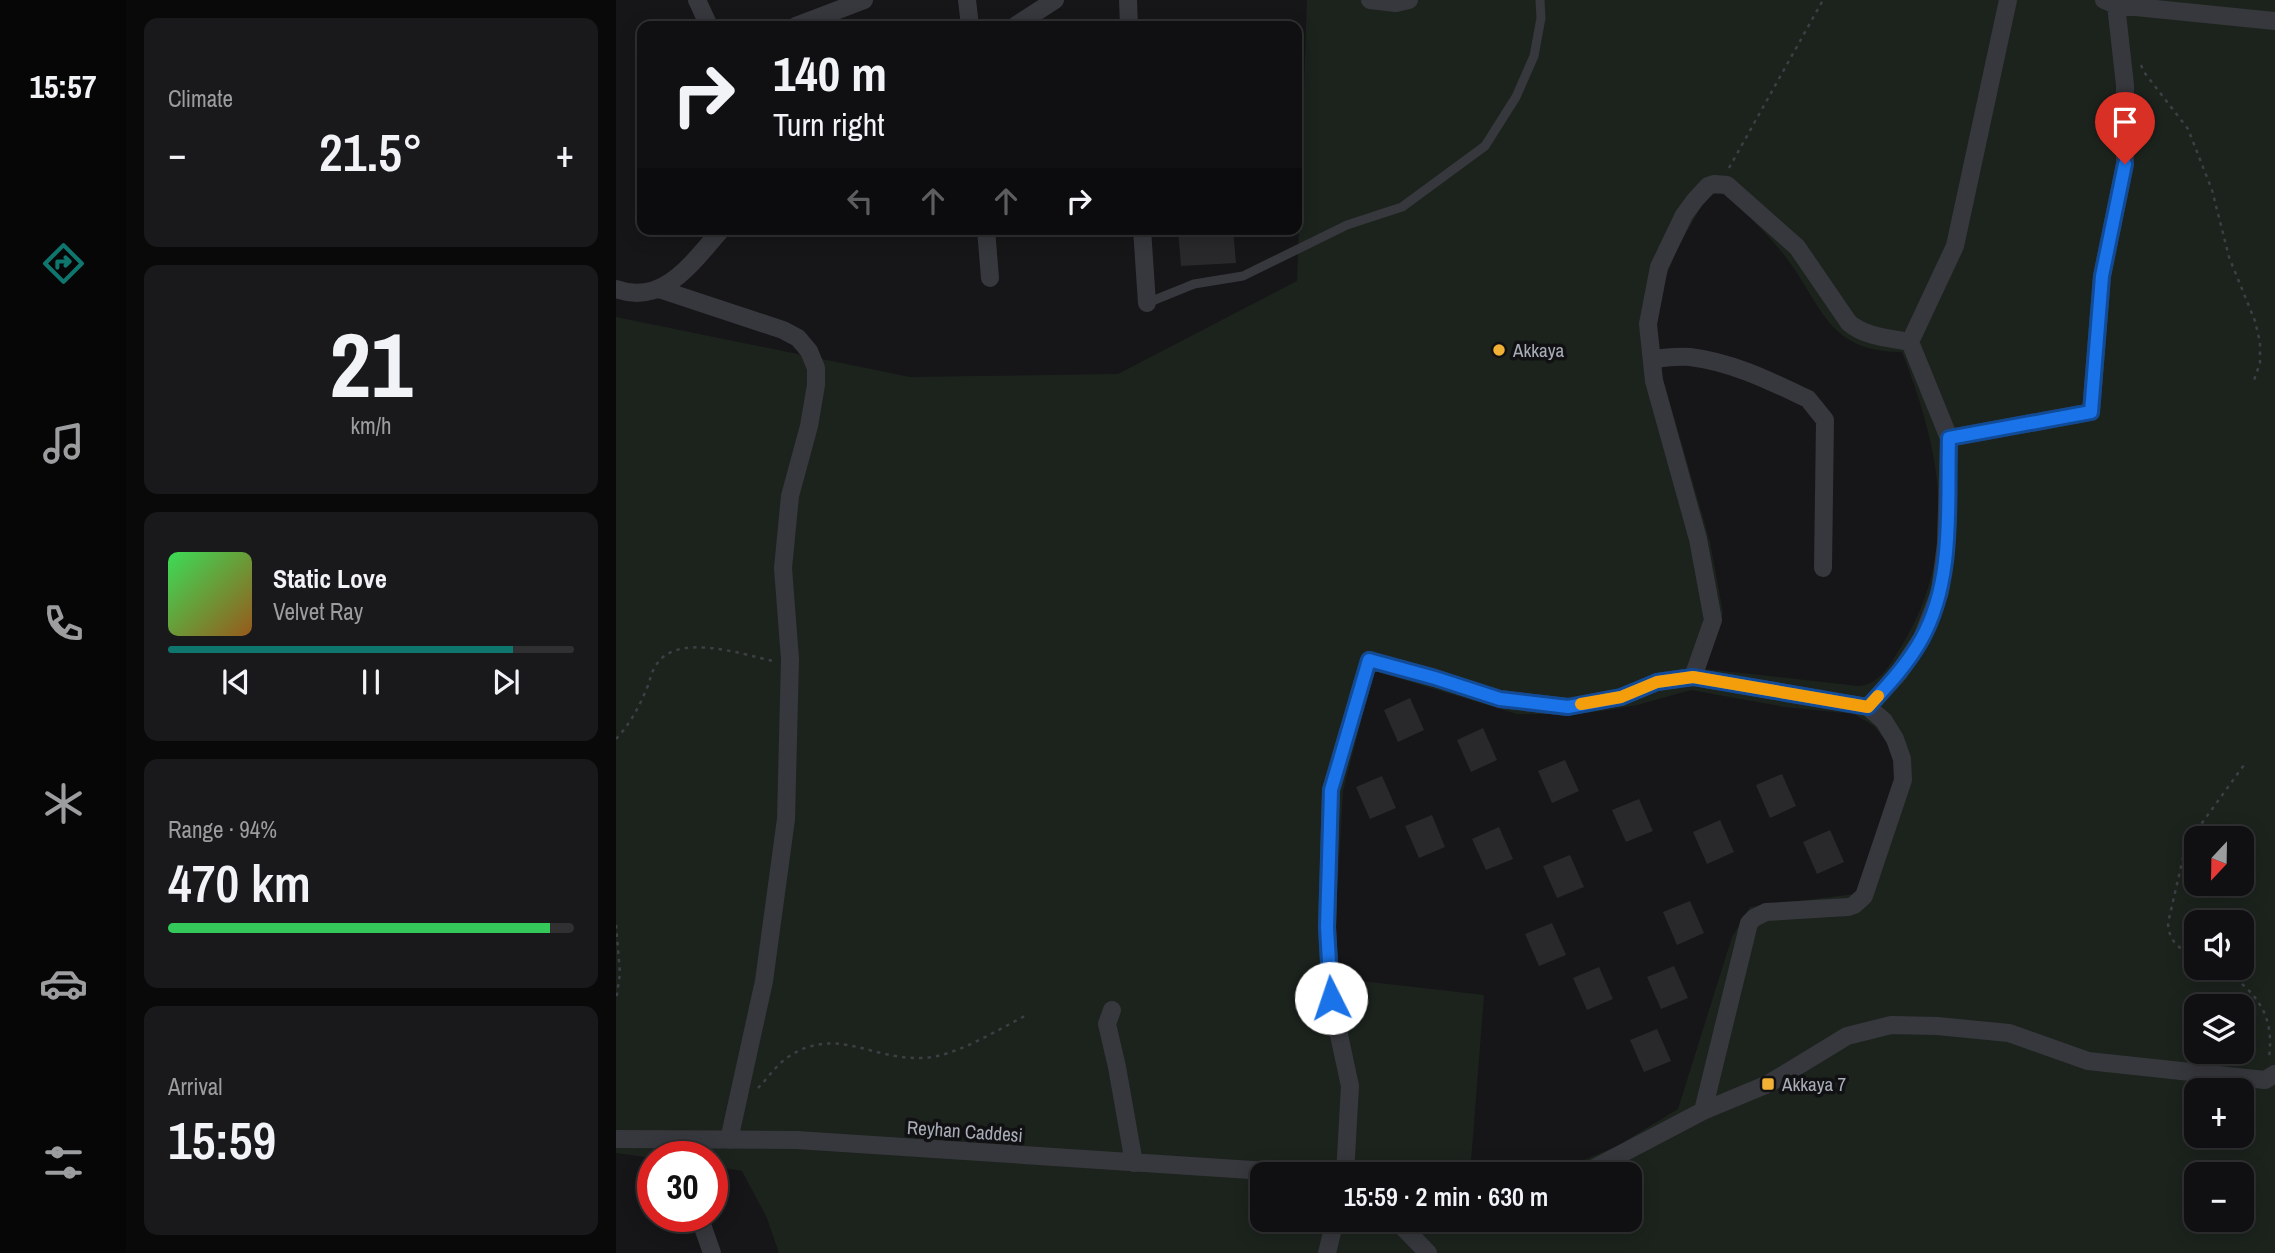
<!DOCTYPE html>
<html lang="en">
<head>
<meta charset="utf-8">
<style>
  :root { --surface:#101012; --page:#19191b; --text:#f1f3f6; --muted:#9c9d9f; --line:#303032; --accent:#0f766e }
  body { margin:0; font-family:"Archivo Narrow",sans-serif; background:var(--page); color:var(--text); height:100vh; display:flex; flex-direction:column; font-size:26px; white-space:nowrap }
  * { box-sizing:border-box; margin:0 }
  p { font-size:23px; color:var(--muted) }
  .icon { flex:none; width:38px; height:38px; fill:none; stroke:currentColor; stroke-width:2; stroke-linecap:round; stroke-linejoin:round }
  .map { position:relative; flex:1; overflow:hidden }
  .side { display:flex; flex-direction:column; gap:18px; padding:18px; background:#09090a; width:490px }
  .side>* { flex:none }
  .guide { position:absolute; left:21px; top:21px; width:665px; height:214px; border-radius:14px; box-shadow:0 4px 18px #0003,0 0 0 2px var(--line); background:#101012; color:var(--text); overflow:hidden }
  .needle { width:46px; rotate:202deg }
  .fabs { position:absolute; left:1568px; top:826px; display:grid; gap:14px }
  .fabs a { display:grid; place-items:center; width:70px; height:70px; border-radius:14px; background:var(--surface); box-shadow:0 4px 18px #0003,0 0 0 2px var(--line); font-size:35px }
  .speed { position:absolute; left:21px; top:1141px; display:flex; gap:14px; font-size:35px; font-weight:700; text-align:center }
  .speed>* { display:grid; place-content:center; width:91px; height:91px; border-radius:50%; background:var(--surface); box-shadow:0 4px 18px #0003,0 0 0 2px var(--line); line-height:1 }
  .speed .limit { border:10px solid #d22; background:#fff; color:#111 }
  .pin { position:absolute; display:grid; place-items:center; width:60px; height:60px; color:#fff; margin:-72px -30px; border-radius:50% 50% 50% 0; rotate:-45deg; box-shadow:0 0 7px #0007 }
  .pin .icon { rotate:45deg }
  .me { position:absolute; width:77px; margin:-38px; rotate:356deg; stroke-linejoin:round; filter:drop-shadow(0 0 5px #0008) }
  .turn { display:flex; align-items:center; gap:24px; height:147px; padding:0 21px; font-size:32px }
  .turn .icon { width:91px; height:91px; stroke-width:2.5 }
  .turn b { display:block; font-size:49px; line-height:60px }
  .lanes { display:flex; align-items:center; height:66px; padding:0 21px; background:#0003; justify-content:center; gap:35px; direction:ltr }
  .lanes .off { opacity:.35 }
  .big { font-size:52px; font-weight:600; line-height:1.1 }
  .side .tile { flex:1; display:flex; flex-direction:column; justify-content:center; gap:10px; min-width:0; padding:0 24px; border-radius:14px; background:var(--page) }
  .side .dial { align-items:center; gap:0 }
  .dial b { font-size:91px; line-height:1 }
  .song { display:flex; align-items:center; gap:21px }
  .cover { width:84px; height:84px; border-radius:10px; background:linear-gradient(135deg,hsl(130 70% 55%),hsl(30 70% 35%)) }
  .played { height:7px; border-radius:4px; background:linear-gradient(90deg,var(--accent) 85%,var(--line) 85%) }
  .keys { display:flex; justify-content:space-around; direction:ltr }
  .heat { display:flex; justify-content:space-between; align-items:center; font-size:38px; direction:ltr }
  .charge { height:10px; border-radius:5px; background:linear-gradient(90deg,#34c759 94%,var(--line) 0) }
  .trip { position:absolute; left:634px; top:1162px; width:392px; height:70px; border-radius:14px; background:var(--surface); box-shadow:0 4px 18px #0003,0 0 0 2px var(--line); font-weight:600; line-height:70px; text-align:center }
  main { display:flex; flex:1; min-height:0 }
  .tab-bar { display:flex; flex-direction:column; width:126px; justify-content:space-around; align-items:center; background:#060607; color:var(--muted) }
  .tab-bar .icon { width:49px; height:49px }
  .tab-bar .current { color:var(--accent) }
  .tab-bar b { font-size:32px; color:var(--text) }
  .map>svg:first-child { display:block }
  .green { fill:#1c231d; fill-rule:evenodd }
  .building { fill:#29292c }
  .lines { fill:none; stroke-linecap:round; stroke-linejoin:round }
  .path { stroke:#3d3f44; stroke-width:2.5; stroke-dasharray:3.5 5; stroke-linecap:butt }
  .lane { stroke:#37383d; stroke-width:9 }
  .street { stroke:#37383d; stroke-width:18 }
  .route-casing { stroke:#114b97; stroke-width:18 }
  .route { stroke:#1a73e8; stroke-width:12 }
  .slow { stroke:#f59e0b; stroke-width:12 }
  .poi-dot { fill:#f2b134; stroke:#111113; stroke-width:2.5 }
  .labels { text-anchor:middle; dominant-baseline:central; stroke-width:7; stroke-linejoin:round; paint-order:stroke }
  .poi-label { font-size:19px; fill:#a8adb8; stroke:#111113; text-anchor:start }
  .street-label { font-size:19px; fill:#a8adb8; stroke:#111113 }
</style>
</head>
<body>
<main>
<nav class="tab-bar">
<b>15:57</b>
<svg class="icon current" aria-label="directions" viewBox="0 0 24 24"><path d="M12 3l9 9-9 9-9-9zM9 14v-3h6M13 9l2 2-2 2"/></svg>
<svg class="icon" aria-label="music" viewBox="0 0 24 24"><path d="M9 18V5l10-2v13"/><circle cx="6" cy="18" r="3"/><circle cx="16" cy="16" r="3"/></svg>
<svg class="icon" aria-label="phone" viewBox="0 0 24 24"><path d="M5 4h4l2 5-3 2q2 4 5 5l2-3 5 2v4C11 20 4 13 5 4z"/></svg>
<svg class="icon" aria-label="climate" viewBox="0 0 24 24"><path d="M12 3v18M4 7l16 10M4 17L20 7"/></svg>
<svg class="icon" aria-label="car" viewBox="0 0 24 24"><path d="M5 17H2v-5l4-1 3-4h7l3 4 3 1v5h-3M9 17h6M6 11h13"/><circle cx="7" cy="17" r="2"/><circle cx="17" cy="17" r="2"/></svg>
<svg class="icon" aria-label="filters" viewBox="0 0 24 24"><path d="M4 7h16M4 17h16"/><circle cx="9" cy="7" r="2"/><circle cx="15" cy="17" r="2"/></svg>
</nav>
<section class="side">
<div class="tile"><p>Climate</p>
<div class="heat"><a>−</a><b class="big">21.5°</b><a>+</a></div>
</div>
<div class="tile dial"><b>21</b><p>km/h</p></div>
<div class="tile">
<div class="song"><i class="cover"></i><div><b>Static Love</b><p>Velvet Ray</p></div></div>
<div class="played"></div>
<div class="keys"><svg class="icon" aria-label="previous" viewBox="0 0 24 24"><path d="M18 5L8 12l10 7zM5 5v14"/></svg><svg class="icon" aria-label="pause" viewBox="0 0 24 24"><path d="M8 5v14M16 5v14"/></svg><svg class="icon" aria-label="next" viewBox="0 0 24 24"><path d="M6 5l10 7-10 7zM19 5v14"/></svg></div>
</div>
<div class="tile"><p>Range · 94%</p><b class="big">470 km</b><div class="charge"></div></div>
<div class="tile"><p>Arrival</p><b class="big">15:59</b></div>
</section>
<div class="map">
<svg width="1659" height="1253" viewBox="0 0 1659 1253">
  <rect width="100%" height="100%" fill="#161618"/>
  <!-- green -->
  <path class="green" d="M 691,0 L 1659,0 L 1659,1253 L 163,1253 L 151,1218 L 126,1171 L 96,1166 L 96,1157 L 37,1158 L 0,1153 L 0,317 L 294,377 L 502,374 L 681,281 ZM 1098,194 L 1109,194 C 1130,214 1151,233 1169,256 C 1207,306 1211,352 1286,352 C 1326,454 1345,552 1283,650 C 1273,666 1262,686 1242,686 L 1089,669 L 1107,613 L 1094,542 L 1044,368 L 1039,332 L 1047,284 L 1062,247 L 1089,200 ZM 758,671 L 901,714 L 962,714 L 993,710 L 1021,705 L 1075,690 L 1169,707 L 1238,714 L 1258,726 L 1272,744 L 1279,765 L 1281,786 L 1239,894 L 1134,907 L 1116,937 L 1062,1109 L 1001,1146 L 935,1174 L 1013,1174 L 1013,1220 L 646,1220 L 646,1174 L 854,1174 L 868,995 L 719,978 L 721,898 L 727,791 ZM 1580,838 L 1626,838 L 1626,884 L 1580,884 ZM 1580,922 L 1626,922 L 1626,968 L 1580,968 ZM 1580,1006 L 1626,1006 L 1626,1052 L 1580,1052 ZM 1580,1090 L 1626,1090 L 1626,1136 L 1580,1136 ZM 1580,1174 L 1626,1174 L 1626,1220 L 1580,1220 Z"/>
  <!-- building -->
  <path class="building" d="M 562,229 L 617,229 L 620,263 L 565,266 Z
    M 794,698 L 808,730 L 782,742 L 768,710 Z
    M 867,728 L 881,760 L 855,772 L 841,740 Z
    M 949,760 L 963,791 L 936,803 L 922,771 Z
    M 1166,774 L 1180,806 L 1154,818 L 1140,785 Z
    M 766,776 L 780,808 L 754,819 L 740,787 Z
    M 1023,799 L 1037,831 L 1010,842 L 996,810 Z
    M 816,815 L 829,847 L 803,858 L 789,826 Z
    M 1104,820 L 1118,852 L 1091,864 L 1077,832 Z
    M 883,827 L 897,859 L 870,870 L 856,839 Z
    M 1214,830 L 1228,862 L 1201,874 L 1187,842 Z
    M 954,855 L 968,887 L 941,898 L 927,866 Z
    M 1074,901 L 1088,933 L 1061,945 L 1047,912 Z
    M 936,923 L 950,955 L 923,966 L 909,934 Z
    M 1058,966 L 1072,998 L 1045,1009 L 1031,977 Z
    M 983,967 L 997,999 L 971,1010 L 957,978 Z
    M 1041,1029 L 1055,1061 L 1028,1072 L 1014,1040 Z"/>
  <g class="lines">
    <!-- path -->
    <path class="path" d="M 1525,65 L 1528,72 L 1572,129 L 1596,190 L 1613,257 L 1639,321 L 1644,342 L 1644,363 L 1637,383
      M 1113,168 L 1207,0
      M 0,739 C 14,724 23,707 31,688 C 34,681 35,673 39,667 C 58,631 125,654 157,661
      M 0,925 L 4,973 L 0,1001
      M 1580,956 C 1563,949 1553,942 1552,923 L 1570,845 L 1628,765
      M 1606,968 C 1639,992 1659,1013 1653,1057
      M 142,1088 C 152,1078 160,1065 172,1057 C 220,1025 255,1060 306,1058 C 339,1057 379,1031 409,1016"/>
    <!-- lane -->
    <path class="lane" d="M 531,303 L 578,284 L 627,276 L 731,225 L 786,207 L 869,146 L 900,97 L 918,56 L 925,18 L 924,0"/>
    <!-- street -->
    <path class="street" d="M 81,0 L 93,26
      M 351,0 L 354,26
      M 512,0 L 513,26
      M 754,0 L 780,3 L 793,0
      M 1488,0 L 1500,5 L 1659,21
      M 180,26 L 248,0
      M 399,26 L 439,0
      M 370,229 L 374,278
      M 526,229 L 531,303
      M 0,289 C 48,307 78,260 106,229
      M 43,289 L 167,330 L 182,338 L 193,351 L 200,368 L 200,385 L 193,426 L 174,496 L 167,568 L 174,659 L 170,819 L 148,981 L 113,1140
      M 1036,359 C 1048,358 1062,356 1074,357 C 1116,362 1154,381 1192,399 L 1209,420 L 1207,568
      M 1333,438 L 1475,412 L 1486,276 L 1509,164 L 1509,85 L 1500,5
      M 1077,677 L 1097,620 L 1082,539 L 1038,381 L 1032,324 L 1043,267 L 1068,215 L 1079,200 L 1092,186 L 1098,184 L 1111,185 L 1181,247 L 1233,323 C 1250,337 1273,338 1294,342
      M 1252,707 L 1283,673 L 1306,638 L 1324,592 L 1330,543 L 1333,438 L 1294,342 L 1339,246 L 1392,0
      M 496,1010 L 491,1024 L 501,1067 L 518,1163
      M 0,1139 L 181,1140 L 696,1174
      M 729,1174 L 734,1086 L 715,998 L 711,927 L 715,790 L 753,660 L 819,678 L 884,699 L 952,707 L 1005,697 L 1041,682 L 1077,677 L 1252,707 L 1268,721 L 1279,739 L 1286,759 L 1287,780 L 1248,896 L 1238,905 L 1232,907 L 1150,912 L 1138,918 L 1133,923 L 1087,1111
      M 967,1174 L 1087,1111 L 1152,1084 L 1231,1036 L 1275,1025 L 1321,1026 L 1393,1033 L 1472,1061 L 1649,1080 L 1659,1074
      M 83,1216 L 96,1253
      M 780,1220 L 812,1253
      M 711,1253 L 719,1220"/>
  </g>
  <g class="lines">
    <defs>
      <path id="route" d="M 715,998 L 711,927 L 715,790 L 753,660 L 819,678 L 884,699 L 952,707 L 1005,697 L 1041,682 L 1077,677 L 1252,707 C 1271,686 1291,665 1305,640 C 1339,580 1331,504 1333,438 L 1475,412 L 1486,276 L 1509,164"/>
    </defs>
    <!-- route casing -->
    <use href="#route" class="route-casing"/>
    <!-- route -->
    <use href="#route" class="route"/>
    <!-- slow -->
    <path class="slow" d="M 965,704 L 1005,697 L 1041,682 L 1077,677 L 1252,707 L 1262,696"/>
  </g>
  <!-- markers -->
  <g class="poi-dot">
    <circle cx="883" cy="350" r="7"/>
    <rect x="1145" y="1077" width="14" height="14" rx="3.5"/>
  </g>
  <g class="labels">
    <!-- poi labels -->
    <g class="poi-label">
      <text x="897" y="350">Akkaya</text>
      <text x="1166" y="1084">Akkaya 7</text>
    </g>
    <!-- street labels -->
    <g class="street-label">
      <text transform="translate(349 1131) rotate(4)">Reyhan Caddesi</text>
    </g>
  </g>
</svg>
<div class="fabs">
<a><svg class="needle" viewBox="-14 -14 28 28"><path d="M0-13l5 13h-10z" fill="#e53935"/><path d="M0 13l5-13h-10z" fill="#9c9d9f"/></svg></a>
<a><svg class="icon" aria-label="sound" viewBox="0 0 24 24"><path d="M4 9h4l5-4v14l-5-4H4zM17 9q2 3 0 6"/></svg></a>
<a><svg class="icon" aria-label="layers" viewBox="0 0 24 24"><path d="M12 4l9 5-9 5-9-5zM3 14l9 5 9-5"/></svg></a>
<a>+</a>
<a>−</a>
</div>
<div class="speed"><div class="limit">30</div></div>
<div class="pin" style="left:1509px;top:164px;background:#d93025"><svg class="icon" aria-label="arrive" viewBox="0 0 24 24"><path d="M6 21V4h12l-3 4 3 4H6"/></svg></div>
<svg class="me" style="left:715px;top:998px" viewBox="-20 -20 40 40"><circle r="19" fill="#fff"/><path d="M0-13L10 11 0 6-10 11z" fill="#1a73e8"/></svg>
<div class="trip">15:59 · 2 min · 630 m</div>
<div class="guide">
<div class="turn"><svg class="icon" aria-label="right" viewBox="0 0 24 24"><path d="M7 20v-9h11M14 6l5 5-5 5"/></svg><div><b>140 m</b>Turn right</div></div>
<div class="lanes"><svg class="icon off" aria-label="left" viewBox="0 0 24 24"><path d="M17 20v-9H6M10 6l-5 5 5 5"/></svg><svg class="icon off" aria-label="ahead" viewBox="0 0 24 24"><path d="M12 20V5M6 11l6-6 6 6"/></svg><svg class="icon off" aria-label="ahead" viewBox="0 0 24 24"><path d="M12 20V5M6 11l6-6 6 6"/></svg><svg class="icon" aria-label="right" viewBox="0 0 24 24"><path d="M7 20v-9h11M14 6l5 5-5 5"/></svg></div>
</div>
</div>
</main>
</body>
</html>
